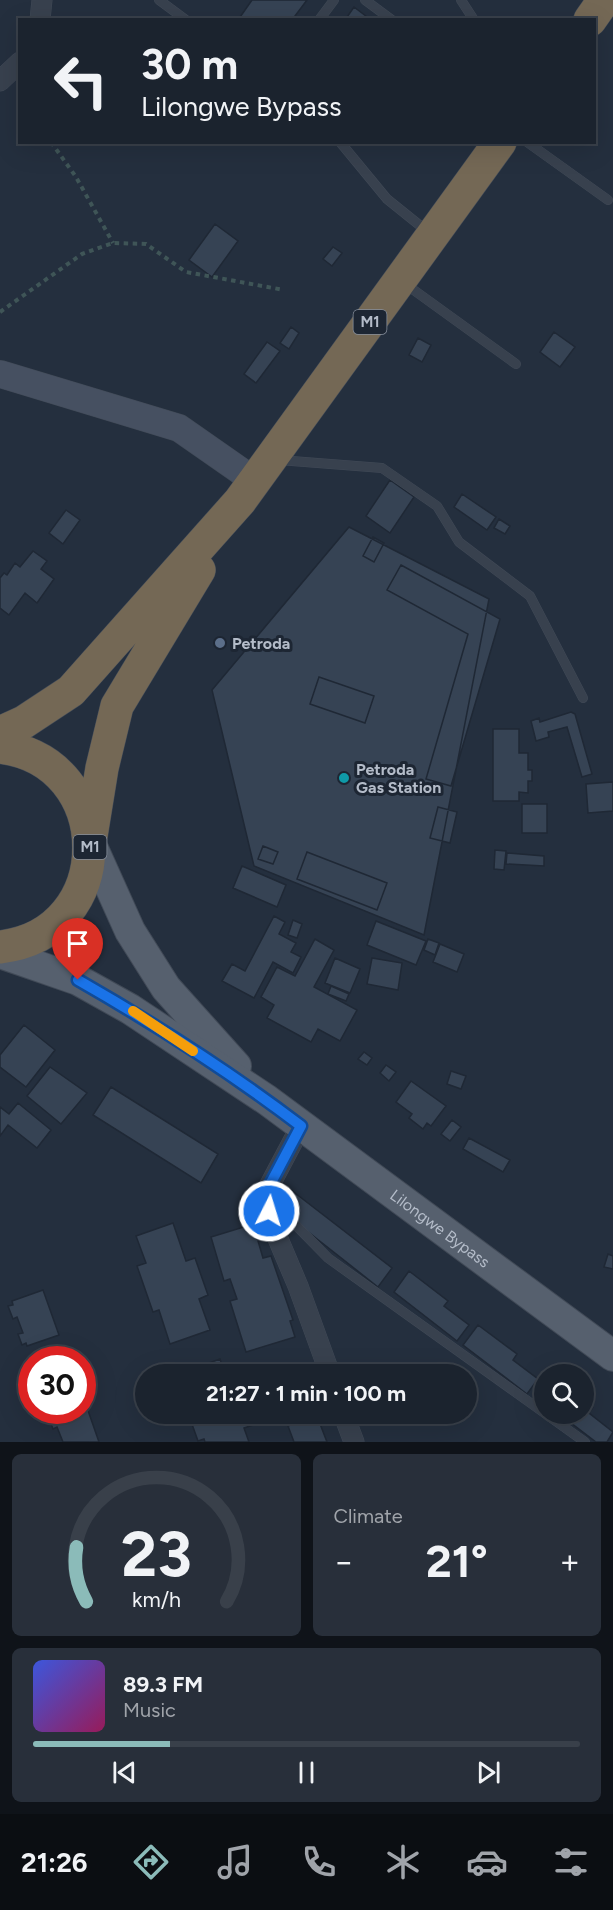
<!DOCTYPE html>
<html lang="en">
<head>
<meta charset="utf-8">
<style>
  :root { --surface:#1b232e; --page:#282f3a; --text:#f1f3f6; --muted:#a0a4aa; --line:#39404a; --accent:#8bbbb9 }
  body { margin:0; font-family:Figtree,sans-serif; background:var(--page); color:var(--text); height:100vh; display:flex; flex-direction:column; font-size:22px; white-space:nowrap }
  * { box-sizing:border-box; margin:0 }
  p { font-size:20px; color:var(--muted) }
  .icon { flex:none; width:33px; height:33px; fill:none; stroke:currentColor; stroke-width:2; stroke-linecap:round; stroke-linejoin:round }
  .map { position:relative; height:1442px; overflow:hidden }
  .drawer { display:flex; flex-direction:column; gap:12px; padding:12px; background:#0f1319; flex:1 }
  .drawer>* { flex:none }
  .hud { position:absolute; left:18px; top:18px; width:578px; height:126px; border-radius:0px; box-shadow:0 6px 24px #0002,0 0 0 2px var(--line); background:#1b232e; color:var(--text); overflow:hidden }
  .fabs { position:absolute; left:534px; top:1364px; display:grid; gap:12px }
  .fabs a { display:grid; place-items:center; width:60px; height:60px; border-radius:50%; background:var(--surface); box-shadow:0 6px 24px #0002,0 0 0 2px var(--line); font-size:30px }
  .speed { position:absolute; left:18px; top:1346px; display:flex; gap:12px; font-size:30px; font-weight:700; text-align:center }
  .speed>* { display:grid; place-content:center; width:78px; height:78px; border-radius:50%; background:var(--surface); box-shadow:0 6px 24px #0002,0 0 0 2px var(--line); line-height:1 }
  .speed .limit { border:9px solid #d22; background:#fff; color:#111 }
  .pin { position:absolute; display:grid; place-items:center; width:51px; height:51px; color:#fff; margin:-62px -26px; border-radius:50% 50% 50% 0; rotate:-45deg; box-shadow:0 0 6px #0007 }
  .pin .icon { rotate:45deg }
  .me { position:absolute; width:66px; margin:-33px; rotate:5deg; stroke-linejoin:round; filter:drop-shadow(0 0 4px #0008) }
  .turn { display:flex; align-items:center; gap:21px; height:126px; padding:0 24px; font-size:27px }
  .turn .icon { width:78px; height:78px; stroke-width:2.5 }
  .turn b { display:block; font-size:42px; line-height:51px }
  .big { font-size:45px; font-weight:700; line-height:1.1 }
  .drawer .tile { flex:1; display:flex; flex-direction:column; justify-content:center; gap:9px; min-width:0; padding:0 21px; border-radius:9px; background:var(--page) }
  .drawer .dial { align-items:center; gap:0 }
  .dial svg { height:156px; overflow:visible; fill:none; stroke:var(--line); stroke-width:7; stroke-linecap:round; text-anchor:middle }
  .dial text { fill:var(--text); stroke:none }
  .song { display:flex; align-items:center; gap:18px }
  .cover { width:72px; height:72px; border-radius:9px; background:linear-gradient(135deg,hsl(230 70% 55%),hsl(330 70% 35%)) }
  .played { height:6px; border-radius:3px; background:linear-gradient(90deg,var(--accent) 25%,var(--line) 25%) }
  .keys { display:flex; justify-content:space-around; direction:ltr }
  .heat { display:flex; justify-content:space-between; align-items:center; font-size:33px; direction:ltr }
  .drawer .tiles { flex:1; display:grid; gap:12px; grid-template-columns:1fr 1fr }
  .tile:last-child { grid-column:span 2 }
  .trip { position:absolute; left:135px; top:1364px; width:342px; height:60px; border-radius:30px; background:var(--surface); box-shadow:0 6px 24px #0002,0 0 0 2px var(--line); font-weight:700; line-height:60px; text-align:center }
  .tabs { display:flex; height:96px; justify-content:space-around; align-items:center; background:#0b0e12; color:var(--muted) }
  .tabs .icon { width:42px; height:42px }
  .tabs .active { color:var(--accent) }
  .tabs b { font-size:27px; color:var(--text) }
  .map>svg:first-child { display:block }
  .building { fill:#364354; stroke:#1f2835; stroke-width:1.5 }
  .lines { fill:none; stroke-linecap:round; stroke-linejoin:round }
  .lane-casing { stroke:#414a57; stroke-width:10 }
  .street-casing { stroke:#414a57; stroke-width:21 }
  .secondary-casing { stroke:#414a57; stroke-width:28 }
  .primary-casing { stroke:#414a57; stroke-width:32 }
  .highway-casing { stroke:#434c59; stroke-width:34 }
  .path { stroke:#3f5557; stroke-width:4; stroke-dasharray:4.5 4.5; stroke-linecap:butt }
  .lane { stroke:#38414e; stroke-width:9 }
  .street { stroke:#38414e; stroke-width:20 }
  .secondary { stroke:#465061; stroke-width:27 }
  .primary { stroke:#56606e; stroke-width:30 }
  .highway { stroke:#746855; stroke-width:33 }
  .route-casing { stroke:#114b97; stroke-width:15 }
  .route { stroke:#1a73e8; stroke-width:10 }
  .slow { stroke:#f59e0b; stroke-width:10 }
  .service-dot { fill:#5c6f8a; stroke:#1d2633; stroke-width:2 }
  .culture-dot { fill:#0f9aa8; stroke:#1d2633; stroke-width:2 }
  .labels { text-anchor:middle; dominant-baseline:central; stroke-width:6; stroke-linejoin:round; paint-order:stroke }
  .shield { fill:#1d2633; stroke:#878f9c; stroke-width:1.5 }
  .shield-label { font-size:15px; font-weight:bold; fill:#b4bcc9 }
  .poi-label { font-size:16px; font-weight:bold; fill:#b4bcc9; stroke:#1d2633; text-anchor:start }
  .street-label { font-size:16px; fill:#b4bcc9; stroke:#1d2633 }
</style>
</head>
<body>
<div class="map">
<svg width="613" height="1442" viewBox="0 0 613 1442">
  <rect width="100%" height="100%" fill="#242f3e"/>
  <!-- building -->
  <path class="building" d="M 252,0 L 307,0 L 292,20 L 238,20 Z
    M 354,7 L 371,20 L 345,20 Z
    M 215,224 L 238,241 L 212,277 L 189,260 Z
    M 333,247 L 342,253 L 332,266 L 323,259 Z
    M 291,327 L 299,333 L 289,349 L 280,343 Z
    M 554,332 L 575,347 L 560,367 L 540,352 Z
    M 418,338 L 431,345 L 422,362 L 409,355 Z
    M 267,342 L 280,351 L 256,383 L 244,374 Z
    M 390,480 L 414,497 L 390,533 L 366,516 Z
    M 462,494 L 496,517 L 487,530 L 454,507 Z
    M 66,510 L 80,520 L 63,544 L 49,533 Z
    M 499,519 L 510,526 L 505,534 L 494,528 Z
    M 349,527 L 489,599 L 424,935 L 254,866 L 212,690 Z
    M 373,537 L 384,543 L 374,562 L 363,556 Z
    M 33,551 L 47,561 L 41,569 L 54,579 L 37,603 L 25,593 L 9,615 L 0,608 L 0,578 L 4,573 L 7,575 L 15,563 L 20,567 Z
    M 401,565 L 500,619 L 451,786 L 426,779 L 468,634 L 387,590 Z
    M 319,677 L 374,696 L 365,723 L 310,704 Z
    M 571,712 L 575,714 L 592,774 L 582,777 L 567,727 L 548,732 L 549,737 L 536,741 L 531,721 L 539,718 L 540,722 Z
    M 493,729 L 519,729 L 519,753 L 528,753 L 528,770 L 532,770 L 532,781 L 528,781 L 528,793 L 519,792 L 519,801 L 493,801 Z
    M 613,782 L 613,811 L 588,813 L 586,784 Z
    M 522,804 L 547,804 L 547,833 L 522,833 Z
    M 438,807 L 457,812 L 450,843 L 430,838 Z
    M 263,846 L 278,852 L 273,864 L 258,859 Z
    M 495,850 L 506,851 L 504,870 L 494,869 Z
    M 307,852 L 387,883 L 377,910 L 297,879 Z
    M 507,853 L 544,856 L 544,866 L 506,864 Z
    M 242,866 L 286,885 L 277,907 L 233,888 Z
    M 274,916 L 285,922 L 279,934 L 296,943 L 291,952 L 301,957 L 293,973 L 273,962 L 254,998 L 222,981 L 232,964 L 245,971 Z
    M 293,920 L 302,924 L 297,938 L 288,935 Z
    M 376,921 L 426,941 L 416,965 L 367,945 Z
    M 315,939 L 334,950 L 314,987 L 357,1010 L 340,1041 L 318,1029 L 311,1042 L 267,1018 L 274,1005 L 261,997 L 277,967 L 295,976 Z
    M 428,939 L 439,943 L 435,955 L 424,950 Z
    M 440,944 L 464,954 L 457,972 L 433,962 Z
    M 335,958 L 360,969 L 350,993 L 325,983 Z
    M 372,958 L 402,963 L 398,990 L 367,984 Z
    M 331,986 L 349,994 L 346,1001 L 328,994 Z
    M 24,1025 L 55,1050 L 26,1087 L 0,1067 L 0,1055 Z
    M 364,1052 L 372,1058 L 367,1065 L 358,1059 Z
    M 386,1065 L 396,1072 L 389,1081 L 380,1073 Z
    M 50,1067 L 87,1093 L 61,1124 L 27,1096 Z
    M 451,1071 L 466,1076 L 461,1089 L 447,1084 Z
    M 411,1081 L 446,1106 L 431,1126 L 427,1123 L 423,1129 L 409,1118 L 412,1114 L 396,1102 Z
    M 111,1087 L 218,1154 L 201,1183 L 93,1115 Z
    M 18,1103 L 51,1130 L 37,1148 L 8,1125 L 0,1136 L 0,1107 L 9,1114 Z
    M 452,1120 L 461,1127 L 450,1141 L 441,1134 Z
    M 469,1138 L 510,1160 L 503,1172 L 463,1149 Z
    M 282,1183 L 392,1268 L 378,1287 L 293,1220 L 297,1215 L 272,1195 Z
    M 260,1222 L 265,1238 L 258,1241 L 263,1258 L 271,1256 L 293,1320 L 290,1321 L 295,1337 L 246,1352 L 230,1301 L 237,1299 L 230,1279 L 224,1281 L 211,1237 Z
    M 173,1223 L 186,1261 L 195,1258 L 208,1295 L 199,1299 L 210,1330 L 170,1344 L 159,1310 L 153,1312 L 137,1266 L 146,1263 L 136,1236 Z
    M 608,1254 L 613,1256 L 613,1269 L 604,1267 Z
    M 409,1271 L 448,1301 L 444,1306 L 469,1325 L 457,1341 L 394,1292 Z
    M 43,1290 L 59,1335 L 27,1346 L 26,1343 L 22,1345 L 18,1334 L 23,1333 L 17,1317 L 13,1319 L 8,1306 L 13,1305 L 12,1301 Z
    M 478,1325 L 517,1354 L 513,1360 L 538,1379 L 527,1394 L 463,1345 Z
    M 220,1359 L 225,1374 L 184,1374 L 184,1372 Z
    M 84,1399 L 99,1442 L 63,1442 L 57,1427 L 53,1429 L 48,1416 L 54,1410 L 82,1410 Z
    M 584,1400 L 593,1407 L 589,1413 L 613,1432 L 607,1442 L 596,1442 L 558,1413 L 584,1413 Z
    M 188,1413 L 249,1413 L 253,1425 L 244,1428 L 249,1442 L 205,1442 L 204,1439 L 198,1441 Z
    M 317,1416 L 327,1442 L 294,1442 L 288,1426 Z"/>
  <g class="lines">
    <defs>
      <path id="lane" d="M 159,0 L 186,20
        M 365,0 L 392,20
        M 461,0 L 474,20
        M 319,20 L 334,0
        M 340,142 L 387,199 L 428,232
        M 527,142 L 608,200
        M 404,283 L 516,364
        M 279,460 L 382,468 L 437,506 L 459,542 L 530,596 L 583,698
        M 269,1198 L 328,1258 L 585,1442"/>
      <path id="street" d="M 40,20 L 42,0
        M 0,81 L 20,62
        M 301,1126 L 265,1194 L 273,1227 L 298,1286 L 330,1374
        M 343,1413 L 354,1442"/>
      <path id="secondary" d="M 0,374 L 179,428 L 255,481"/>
      <g id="primary">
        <path d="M 90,842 L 130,931 L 166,988 L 236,1066"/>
        <path id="s1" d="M 0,953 L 78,980 L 130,1009 L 267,1100 L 613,1356"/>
      </g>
      <path id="highway" d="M 590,20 L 604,0
        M 0,733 L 24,722 L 71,691 L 240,501 L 500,142
        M 0,747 C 118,761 119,934 0,947
        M 90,842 L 102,768 L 117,706 L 199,570"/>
    </defs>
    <!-- lane casing -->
    <use href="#lane" class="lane-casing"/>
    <!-- street casing -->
    <use href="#street" class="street-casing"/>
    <!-- secondary casing -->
    <use href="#secondary" class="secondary-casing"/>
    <!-- primary casing -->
    <use href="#primary" class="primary-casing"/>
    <!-- highway casing -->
    <use href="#highway" class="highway-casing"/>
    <!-- path -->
    <path class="path" d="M 51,142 L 76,177 L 113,243
      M 0,312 L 82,254 L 113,243 L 146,244 L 186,272 L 284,290"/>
    <!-- lane -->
    <use href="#lane" class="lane"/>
    <!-- street -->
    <use href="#street" class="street"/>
    <!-- secondary -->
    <use href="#secondary" class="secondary"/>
    <!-- primary -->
    <use href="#primary" class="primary"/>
    <!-- highway -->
    <use href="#highway" class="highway"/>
  </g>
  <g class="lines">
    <defs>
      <path id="route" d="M 78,980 C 155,1024 230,1072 301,1126 L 265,1194 L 269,1211"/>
    </defs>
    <!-- route casing -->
    <use href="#route" class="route-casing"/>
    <!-- route -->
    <use href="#route" class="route"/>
    <!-- slow -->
    <path class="slow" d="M 133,1011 L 193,1051"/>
  </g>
  <!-- markers -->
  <circle class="service-dot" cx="220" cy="643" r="6"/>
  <circle class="culture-dot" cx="344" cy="778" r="6"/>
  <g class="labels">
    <!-- shield labels -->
    <g class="shield">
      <rect x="353.5" y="310" width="33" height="24" rx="4.5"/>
      <rect x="73.5" y="835" width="33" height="24" rx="4.5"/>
    </g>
    <g class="shield-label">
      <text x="370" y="322">M1</text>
      <text x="90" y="847">M1</text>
    </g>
    <!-- poi labels -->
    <g class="poi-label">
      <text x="232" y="643">Petroda</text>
      <text x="356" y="769">Petroda<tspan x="356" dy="18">Gas Station</tspan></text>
    </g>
    <!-- street labels -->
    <g class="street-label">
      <text stroke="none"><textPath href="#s1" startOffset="522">Lilongwe Bypass</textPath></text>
    </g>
  </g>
</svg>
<div class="fabs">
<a><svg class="icon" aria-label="search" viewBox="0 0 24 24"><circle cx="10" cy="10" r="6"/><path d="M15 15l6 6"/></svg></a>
</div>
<div class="speed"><div class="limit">30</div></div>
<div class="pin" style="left:78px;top:980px;background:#d93025"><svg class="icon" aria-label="arrive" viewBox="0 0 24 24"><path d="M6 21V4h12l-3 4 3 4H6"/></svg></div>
<svg class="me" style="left:269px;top:1211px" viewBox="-20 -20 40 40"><circle r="17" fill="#1a73e8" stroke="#fff" stroke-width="3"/><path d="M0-11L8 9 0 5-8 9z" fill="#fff"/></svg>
<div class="trip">21:27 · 1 min · 100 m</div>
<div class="hud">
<div class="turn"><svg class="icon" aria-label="left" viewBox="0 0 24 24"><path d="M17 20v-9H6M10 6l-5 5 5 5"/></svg><div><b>30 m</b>Lilongwe Bypass</div></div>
</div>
</div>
<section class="drawer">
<div class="tiles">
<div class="tile dial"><svg viewBox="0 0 100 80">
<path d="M14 69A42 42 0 1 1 86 69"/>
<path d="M14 69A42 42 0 0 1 9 41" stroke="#8bbbb9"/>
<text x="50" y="56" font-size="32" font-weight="700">23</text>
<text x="50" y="72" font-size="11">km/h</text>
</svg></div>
<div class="tile"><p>Climate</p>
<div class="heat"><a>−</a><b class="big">21°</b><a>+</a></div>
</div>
<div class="tile">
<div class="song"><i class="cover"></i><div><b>89.3 FM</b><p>Music</p></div></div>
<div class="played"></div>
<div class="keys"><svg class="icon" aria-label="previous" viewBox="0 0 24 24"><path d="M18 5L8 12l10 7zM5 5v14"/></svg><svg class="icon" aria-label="pause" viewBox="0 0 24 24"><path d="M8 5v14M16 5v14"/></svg><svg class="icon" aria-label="next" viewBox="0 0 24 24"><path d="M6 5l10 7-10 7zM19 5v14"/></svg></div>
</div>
</div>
</section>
<nav class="tabs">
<b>21:26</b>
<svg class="icon active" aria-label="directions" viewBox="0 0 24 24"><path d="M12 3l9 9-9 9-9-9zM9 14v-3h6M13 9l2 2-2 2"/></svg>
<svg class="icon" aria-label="music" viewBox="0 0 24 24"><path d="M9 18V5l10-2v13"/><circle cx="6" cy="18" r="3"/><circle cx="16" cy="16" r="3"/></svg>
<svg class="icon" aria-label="phone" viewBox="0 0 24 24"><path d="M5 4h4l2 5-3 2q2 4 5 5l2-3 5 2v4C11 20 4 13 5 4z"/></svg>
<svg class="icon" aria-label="climate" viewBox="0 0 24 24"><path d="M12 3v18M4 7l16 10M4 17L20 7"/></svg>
<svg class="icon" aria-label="car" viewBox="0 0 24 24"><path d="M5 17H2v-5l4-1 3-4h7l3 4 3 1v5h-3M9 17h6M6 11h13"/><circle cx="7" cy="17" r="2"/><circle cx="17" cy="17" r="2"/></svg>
<svg class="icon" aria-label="filters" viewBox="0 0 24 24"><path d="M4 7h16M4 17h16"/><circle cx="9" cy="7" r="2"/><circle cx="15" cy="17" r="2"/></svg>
</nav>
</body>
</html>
